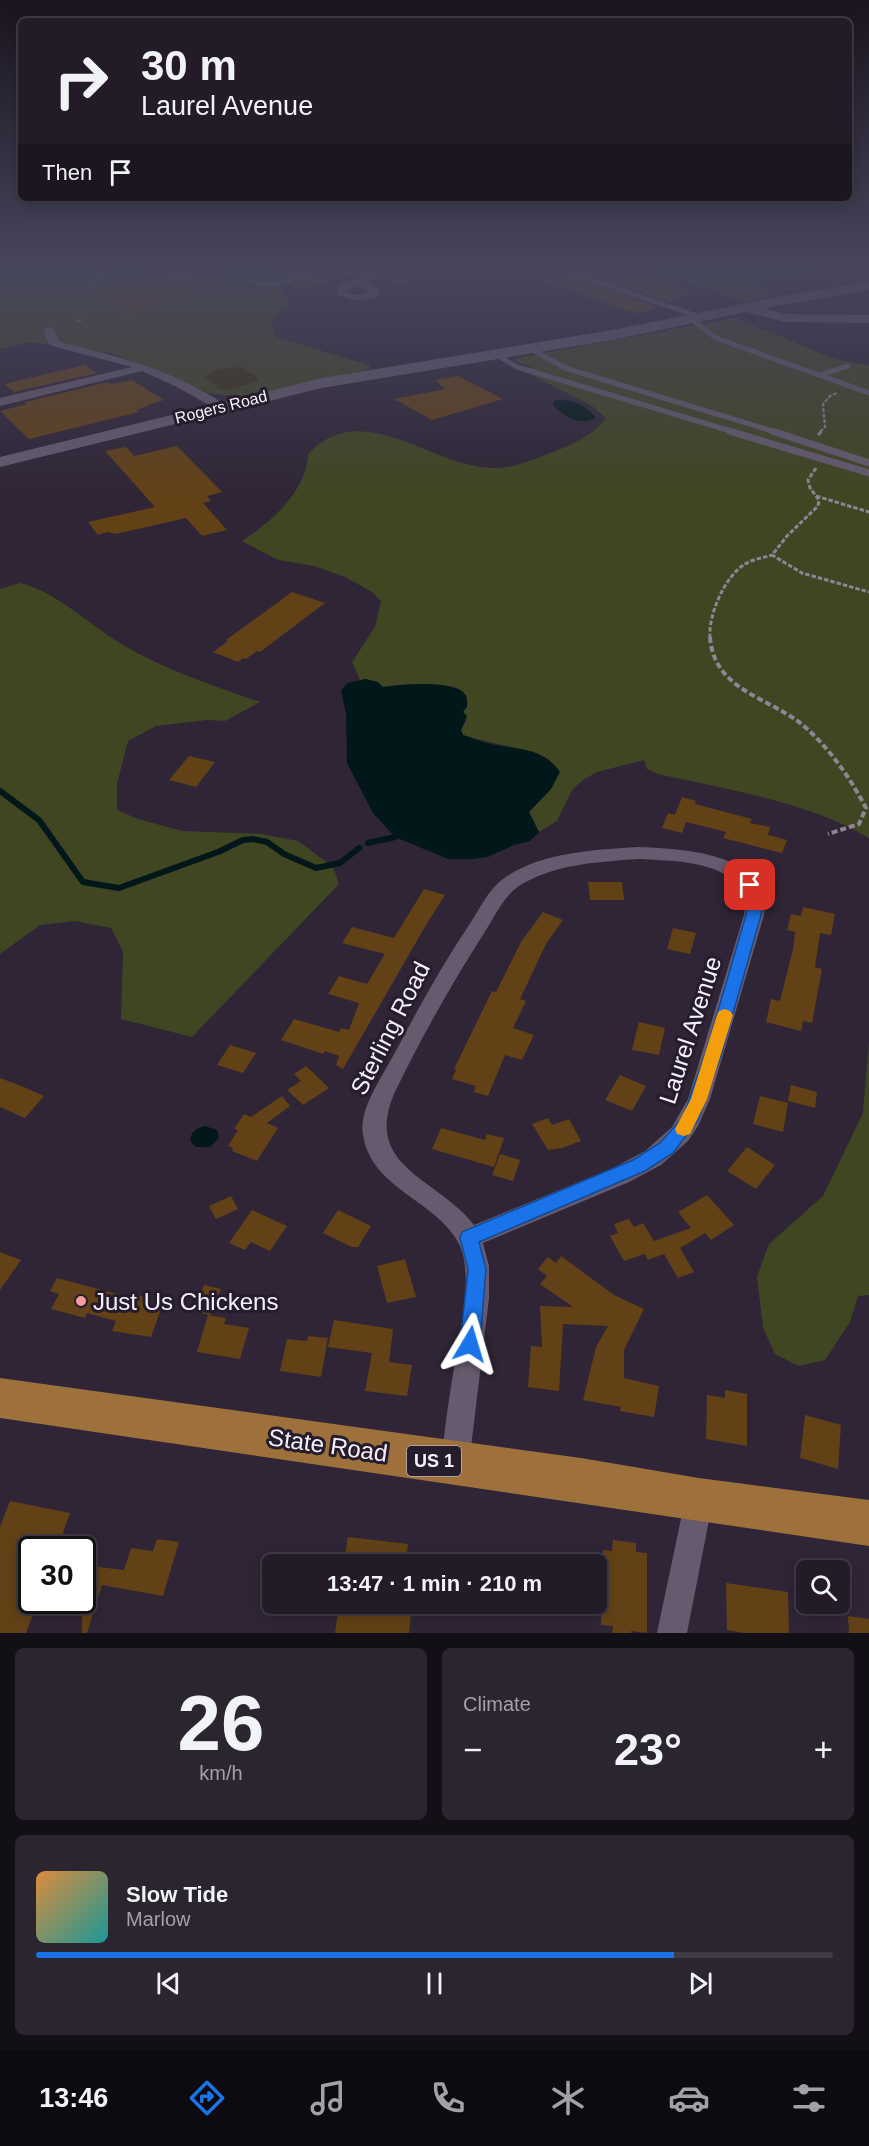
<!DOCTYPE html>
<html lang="en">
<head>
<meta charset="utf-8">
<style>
  :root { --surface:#231c28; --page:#2b2530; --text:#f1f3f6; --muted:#a3a1a8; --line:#403a45; --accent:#1a73e8 }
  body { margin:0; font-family:Arial,sans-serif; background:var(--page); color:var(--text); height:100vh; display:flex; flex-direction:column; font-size:22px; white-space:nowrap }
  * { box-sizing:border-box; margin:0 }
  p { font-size:20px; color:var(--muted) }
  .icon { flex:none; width:33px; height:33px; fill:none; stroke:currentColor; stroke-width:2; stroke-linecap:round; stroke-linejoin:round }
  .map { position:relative; height:1633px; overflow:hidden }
  .sheet { display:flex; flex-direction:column; gap:15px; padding:15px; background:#130f16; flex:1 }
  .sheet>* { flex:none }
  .top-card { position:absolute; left:18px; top:18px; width:834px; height:183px; border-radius:9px; box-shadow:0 3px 15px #0003,0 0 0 2px var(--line); background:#231c28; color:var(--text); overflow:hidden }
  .buttons { position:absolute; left:796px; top:1560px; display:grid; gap:12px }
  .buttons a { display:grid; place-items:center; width:54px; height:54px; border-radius:9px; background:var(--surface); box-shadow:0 3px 15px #0003,0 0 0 2px var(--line); font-size:30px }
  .speed { position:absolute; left:18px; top:1536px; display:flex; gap:12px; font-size:30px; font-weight:700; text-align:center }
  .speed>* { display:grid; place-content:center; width:78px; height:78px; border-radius:50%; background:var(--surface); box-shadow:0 3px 15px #0003,0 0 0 2px var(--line); line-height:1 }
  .speed .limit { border:3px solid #111; border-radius:9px; background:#fff; color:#111 }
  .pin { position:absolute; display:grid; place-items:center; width:51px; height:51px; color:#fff; margin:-26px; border-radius:12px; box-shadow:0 3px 9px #0006 }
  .me { position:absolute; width:66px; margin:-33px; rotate:7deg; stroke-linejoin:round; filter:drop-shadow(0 0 4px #0008) }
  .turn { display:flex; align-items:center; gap:21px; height:126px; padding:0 24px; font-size:27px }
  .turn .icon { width:78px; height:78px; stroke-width:2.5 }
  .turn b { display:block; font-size:42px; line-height:51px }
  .then { display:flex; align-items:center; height:57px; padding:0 24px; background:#0003; gap:12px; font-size:22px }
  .big { font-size:45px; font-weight:700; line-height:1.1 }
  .sheet .widget { flex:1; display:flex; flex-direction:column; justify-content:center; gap:9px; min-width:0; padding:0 21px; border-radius:9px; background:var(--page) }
  .sheet .dial { align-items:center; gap:0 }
  .dial b { font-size:78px; line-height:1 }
  .song { display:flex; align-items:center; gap:18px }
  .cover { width:72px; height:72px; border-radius:9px; background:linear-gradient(135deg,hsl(30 70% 55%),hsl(180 70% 35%)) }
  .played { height:6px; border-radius:3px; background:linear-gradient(90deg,var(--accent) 80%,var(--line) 80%) }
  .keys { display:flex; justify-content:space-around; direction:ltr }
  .heat { display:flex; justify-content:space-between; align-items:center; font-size:33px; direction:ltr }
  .sheet .tiles { flex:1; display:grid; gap:15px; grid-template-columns:1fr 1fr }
  .widget:last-child { grid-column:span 2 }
  .trip { position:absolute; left:262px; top:1554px; width:345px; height:60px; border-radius:9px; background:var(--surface); box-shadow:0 3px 15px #0003,0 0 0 2px var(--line); font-weight:700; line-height:60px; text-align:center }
  .tab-bar { display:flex; height:96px; justify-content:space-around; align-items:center; background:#0e0b10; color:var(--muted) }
  .tab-bar .icon { width:42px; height:42px }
  .tab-bar .current { color:var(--accent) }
  .tab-bar b { font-size:27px; color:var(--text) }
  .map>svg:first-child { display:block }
  .green { fill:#404622 }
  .sand { fill:#393111 }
  .water { fill:#021719 }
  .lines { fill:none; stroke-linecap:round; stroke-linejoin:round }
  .stream { stroke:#021719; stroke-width:6 }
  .building { fill:#624116 }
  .path-far2 { stroke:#8d8593; stroke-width:2; stroke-dasharray:4 1.5; stroke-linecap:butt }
  .path-far1 { stroke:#8d8593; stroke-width:3; stroke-dasharray:4.5 2; stroke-linecap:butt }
  .path { stroke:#8d8593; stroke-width:4; stroke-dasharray:6 3; stroke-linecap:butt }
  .lane-far1 { stroke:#665b6e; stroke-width:5 }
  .lane { stroke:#665b6e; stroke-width:7 }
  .street { fill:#665b6e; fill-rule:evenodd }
  .secondary { fill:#665b6e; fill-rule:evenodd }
  .primary { fill:#9d703c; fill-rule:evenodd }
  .route { fill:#1a73e8; stroke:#114b97; stroke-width:1.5 }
  .slow { fill:#f59e0b }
  .poi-dot { fill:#f59b9b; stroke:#251c2c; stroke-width:2 }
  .labels { text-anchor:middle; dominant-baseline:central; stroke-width:6; stroke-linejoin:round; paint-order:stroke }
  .far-street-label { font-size:16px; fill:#f7f0fc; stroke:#251c2c }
  .shield { fill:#251c2c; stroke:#b8b0be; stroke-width:1.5 }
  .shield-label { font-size:18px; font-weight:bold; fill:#f7f0fc }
  .near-street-label { font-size:24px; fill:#f7f0fc; stroke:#251c2c }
  .near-poi-label { font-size:24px; fill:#f7f0fc; stroke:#251c2c; text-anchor:start }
</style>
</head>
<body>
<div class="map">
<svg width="869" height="1633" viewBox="0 0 869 1633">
  <rect width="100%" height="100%" fill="#2f2536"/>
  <!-- green -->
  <path class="green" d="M 0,268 L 312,268 L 282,286 L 282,295 L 289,300 L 290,306 L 274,316 L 271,323 L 276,337 L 369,365 L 370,369 L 242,397 L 207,393 L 170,375 L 110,353 L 29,342 L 0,349 Z
    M 641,268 L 832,268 L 753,282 L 773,294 L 745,302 L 683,280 L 668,278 Z
    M 735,318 L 835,359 L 869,365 L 869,838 C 805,801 729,790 658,774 L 647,769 L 644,760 L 597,772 L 583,780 L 572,790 L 557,821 L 539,832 L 529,812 L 551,789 L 538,754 C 513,746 488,743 463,735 L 461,730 L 466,721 L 433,685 L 383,687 L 366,679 L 360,680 L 352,662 L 375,627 L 381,601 L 372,592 L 345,577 L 314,566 L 278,560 L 242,541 C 271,522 307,491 308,454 C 363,395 434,470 496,468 C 515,468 535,459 553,452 C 571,445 595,434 606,418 L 592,406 L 526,372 L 531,367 L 516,362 L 516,358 Z
    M 20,583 C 59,593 89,625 123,645 C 166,670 213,686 260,702 L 225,721 L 207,720 L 156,726 L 128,741 L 117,784 L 117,810 L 138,819 L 182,831 L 261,834 L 298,841 L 333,867 L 339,884 L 192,1037 L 121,1019 L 123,952 L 111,928 L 75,921 L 40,925 L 0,954 L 0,589 Z
    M 869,1043 L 869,1295 L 858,1296 L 850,1322 L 825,1360 L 799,1366 L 775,1354 L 763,1328 L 757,1277 L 769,1244 L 823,1196 L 863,1113 Z"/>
  <!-- sand -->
  <path class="sand" d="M 240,367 L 257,376 L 259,381 L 227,390 L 216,389 L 218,387 L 204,376 L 220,369 Z"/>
  <!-- water -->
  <path class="water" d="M 559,400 C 573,399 589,407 596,418 C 581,426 563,417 553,405 L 554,401 Z
    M 366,679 L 378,682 L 383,687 C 399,684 454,680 464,693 C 468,697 467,702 467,707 L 463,712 L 467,716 L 461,730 L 463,735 C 473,738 482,742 491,744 C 518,750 543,747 560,772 L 551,789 L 529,812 L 539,832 L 530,841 L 514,845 L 488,857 L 473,859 L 448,859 L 395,837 L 373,813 L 347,763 L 346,714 L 341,691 L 347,683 Z
    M 205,1126 L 217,1130 L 219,1138 L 210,1147 L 196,1147 L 191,1142 C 189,1132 197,1128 205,1126 Z"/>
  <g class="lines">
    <!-- stream -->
    <path class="stream" d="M 0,791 L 39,820 L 83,882 L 119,888 L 218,852 L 243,840 L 253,839 L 267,842 L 284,854 L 316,868 L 340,863 L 359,848
      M 368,843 L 395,837"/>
  </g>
  <!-- building -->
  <path class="building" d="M 146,268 L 215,268 L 218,286 L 129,313 L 88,292 L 157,273 Z
    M 276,268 L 379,268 L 363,274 L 358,273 L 295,290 Z
    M 400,268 L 439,268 L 401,285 L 379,279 Z
    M 510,268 L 547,268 L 657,307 L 639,314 L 510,271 Z
    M 569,268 L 617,268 L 692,292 L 670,302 Z
    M 85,365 L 97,373 L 14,392 L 4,384 Z
    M 458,376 L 503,399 L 432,420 L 394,399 L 445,389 L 435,380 Z
    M 132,380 L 164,400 L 147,405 L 149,406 L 137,410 L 139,412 L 29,439 L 0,411 L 27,404 L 25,402 L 108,382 L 111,384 Z
    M 177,446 L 222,492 L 207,496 L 211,501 L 203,503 L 227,530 L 202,536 L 186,518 L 116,534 L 107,532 L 98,535 L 88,522 L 155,507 L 105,451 L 126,447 L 134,456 Z
    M 292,592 L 325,603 L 260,652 L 257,651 L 246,659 L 243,658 L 238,662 L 213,652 L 228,641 L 226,640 Z
    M 189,756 L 215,762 L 196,787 L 169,780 Z
    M 682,797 L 696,801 L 695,804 L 752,819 L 750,823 L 770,827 L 768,835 L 787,840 L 782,853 L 723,838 L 726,832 L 686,822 L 682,833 L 662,828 L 668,813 L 675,815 Z
    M 588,882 L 622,882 L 624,900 L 590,900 Z
    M 424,889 L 445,895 L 426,925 L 343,1069 L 336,1065 L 339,1056 L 325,1051 L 323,1054 L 281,1040 L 294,1019 L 339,1032 L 341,1028 L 349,1030 L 359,1003 L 328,994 L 339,976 L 367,984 L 385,954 L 342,943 L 352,927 L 394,938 Z
    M 803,907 L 835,914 L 831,935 L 820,933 L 815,967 L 822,969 L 812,1023 L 803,1021 L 801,1031 L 766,1022 L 771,999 L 780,1001 L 793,949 L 795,932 L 787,930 L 791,914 L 801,916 Z
    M 543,912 L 563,920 L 546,944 L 520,999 L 526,1001 L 513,1028 L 534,1035 L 522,1060 L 505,1055 L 488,1096 L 474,1092 L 476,1086 L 452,1079 L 456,1070 L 454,1069 L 492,991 L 496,992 L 521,942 Z
    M 673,928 L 696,933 L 690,954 L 667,949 Z
    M 639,1022 L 665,1028 L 659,1055 L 632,1050 Z
    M 230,1045 L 256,1053 L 243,1073 L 217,1065 Z
    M 306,1066 L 329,1088 L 303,1105 L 287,1090 L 301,1081 L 294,1074 Z
    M 620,1075 L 646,1086 L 632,1111 L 605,1100 Z
    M 0,1078 L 24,1087 L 44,1096 L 25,1118 L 0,1107 Z
    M 791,1085 L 817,1092 L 815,1108 L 788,1101 Z
    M 282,1096 L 290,1106 L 267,1123 L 278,1128 L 257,1161 L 232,1151 L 233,1148 L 228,1146 L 238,1130 L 234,1129 L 244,1114 L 251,1117 Z
    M 760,1096 L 788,1103 L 783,1132 L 753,1124 Z
    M 548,1118 L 552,1125 L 569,1119 L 581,1141 L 562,1148 L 548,1150 L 532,1124 Z
    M 441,1128 L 485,1140 L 487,1134 L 504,1138 L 494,1167 L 432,1149 Z
    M 747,1147 L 775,1165 L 756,1189 L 727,1171 Z
    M 500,1154 L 520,1160 L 513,1181 L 492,1175 Z
    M 707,1195 L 734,1225 L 711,1240 L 705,1233 L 680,1248 L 694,1272 L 678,1278 L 664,1254 L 648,1260 L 645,1254 L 624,1261 L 610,1236 L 618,1233 L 614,1224 L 629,1219 L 634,1227 L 643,1223 L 654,1241 L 691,1228 L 678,1212 Z
    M 231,1196 L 238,1209 L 216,1219 L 209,1206 Z
    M 252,1210 L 287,1226 L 270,1251 L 251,1242 L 245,1250 L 229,1243 Z
    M 338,1210 L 371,1226 L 358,1247 L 352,1247 L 323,1233 Z
    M 0,1252 L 21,1260 L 0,1290 Z
    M 561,1256 L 614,1295 L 644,1309 L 624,1350 L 624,1378 L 659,1386 L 654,1417 L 620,1411 L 621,1407 L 583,1400 L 596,1347 L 608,1326 L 563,1324 L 559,1391 L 528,1387 L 531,1346 L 542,1347 L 540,1306 L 573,1307 L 540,1284 L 547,1276 L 538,1269 L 548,1257 L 556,1263 Z
    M 405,1259 L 416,1297 L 387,1303 L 377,1266 Z
    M 57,1278 L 128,1297 L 129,1294 L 146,1297 L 143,1306 L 161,1309 L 151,1337 L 112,1331 L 116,1321 L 87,1313 L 85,1318 L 51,1309 L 59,1294 L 50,1291 Z
    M 204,1285 L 221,1289 L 210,1315 L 193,1311 Z
    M 208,1315 L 226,1318 L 224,1324 L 249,1328 L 240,1359 L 197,1352 Z
    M 334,1320 L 393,1329 L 389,1362 L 412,1365 L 407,1396 L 365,1391 L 372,1353 L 328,1347 Z
    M 308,1336 L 328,1338 L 321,1377 L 280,1371 L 287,1339 L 307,1341 Z
    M 725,1390 L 747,1394 L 747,1446 L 706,1439 L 707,1395 L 725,1398 Z
    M 805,1415 L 841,1425 L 838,1469 L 800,1458 Z
    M 10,1501 L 70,1513 L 57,1550 L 32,1550 L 32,1600 L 38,1600 L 26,1633 L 0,1633 L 0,1527 Z
    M 348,1537 L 408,1544 L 406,1564 L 344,1564 Z
    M 157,1539 L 179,1542 L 163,1596 L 102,1585 L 87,1633 L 82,1633 L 82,1565 L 124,1570 L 131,1548 L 153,1551 Z
    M 613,1540 L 636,1543 L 636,1552 L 647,1553 L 647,1633 L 631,1631 L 631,1633 L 612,1633 L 613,1626 L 601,1625 L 603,1550 L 612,1551 Z
    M 726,1583 L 788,1592 L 789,1633 L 744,1633 L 727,1630 Z
    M 339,1604 L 412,1604 L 409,1633 L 335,1633 Z
    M 848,1616 L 869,1619 L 869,1633 L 849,1633 Z"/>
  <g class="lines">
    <!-- path-far2 -->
    <path class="path-far2" d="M 326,268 L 346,273
      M 174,275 L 220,268
      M 175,276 L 184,279 L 182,282
      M 250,281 C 275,291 298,277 321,268
      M 91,286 L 111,268
      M 77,321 L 83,320
      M 820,432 L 825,427 L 823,404 L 830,396 L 837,393"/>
    <!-- path-far1 -->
    <path class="path-far1" d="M 818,435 L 822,431
      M 816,468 L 808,480 L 810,488 L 819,500 L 818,506 L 787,536 L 772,555 L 802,573 L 869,592
      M 816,496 L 869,512
      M 710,638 C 708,615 725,576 745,564 C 753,559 763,558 772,555"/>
    <!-- path -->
    <path class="path" d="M 710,637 C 714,692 771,697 805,727 C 831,750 850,778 866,808 L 859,824 L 828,834"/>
    <!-- lane-far1 -->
    <path class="lane-far1" d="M 691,319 L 716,338 L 869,393
      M 529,348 L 565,368 L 776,432
      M 495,354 L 517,367 L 734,432
      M 820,375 L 848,366"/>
    <!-- lane -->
    <path class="lane" d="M 729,431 L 869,473
      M 772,431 L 869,463"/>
    <!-- street -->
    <path class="street" d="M 385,268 L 398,268 L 368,281 L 380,290 L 377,297 L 355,301 L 336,294 L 339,286 ZM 360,285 L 369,293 L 355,295 L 347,292 L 347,290 Z
      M 549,268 L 563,268 L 708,317 L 699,319 Z
      M 49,327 L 53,328 L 60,342 C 107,354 152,364 195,387 C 205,393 218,398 226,407 L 220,411 L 216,409 L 177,387 L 142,371 L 0,406 L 0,398 L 132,367 L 52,346 L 47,341 L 44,330 Z
      M 638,847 C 682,849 771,852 764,915 L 710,1099 L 698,1126 L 688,1141 L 661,1165 L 629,1182 L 483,1243 L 489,1266 L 489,1298 L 469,1464 L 465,1474 L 455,1478 L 445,1474 L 441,1464 C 444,1434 448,1404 453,1374 C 458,1340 475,1276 459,1244 C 437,1200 370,1189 363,1134 C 361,1125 364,1112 368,1103 C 376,1084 388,1066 398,1047 C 420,1005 444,962 471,922 C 480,908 489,889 503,879 C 540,852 594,850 638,847 ZM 638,859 C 676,861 751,860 744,915 L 688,1099 L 672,1127 L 645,1151 L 613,1168 L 474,1225 C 438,1178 363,1168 394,1094 C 421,1038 452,983 486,930 C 495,916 504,896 519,886 C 554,864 598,862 638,859 Z
      M 699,1486 L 709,1490 L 713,1500 L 687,1633 L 657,1633 L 685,1500 L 689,1490 Z"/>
    <!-- secondary -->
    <path class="secondary" d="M 869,282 L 869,290 L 765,308 L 785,314 L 869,315 L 869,323 L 785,322 L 746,312 L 612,340 L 322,388 L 0,467 L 0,457 L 322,378 L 612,330 L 788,295 Z"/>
    <!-- primary -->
    <path class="primary" d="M 0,1378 L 581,1458 L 699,1478 L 869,1500 L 869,1546 L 0,1418 Z"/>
  </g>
  <!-- sky -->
  <linearGradient id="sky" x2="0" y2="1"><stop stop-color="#1a141e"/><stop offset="0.54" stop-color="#47465d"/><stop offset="1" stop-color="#47465d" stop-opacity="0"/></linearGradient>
  <rect width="869" height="496" fill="url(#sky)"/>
  <!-- route -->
  <path class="route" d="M 750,880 L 755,882 L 763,899 L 761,915 L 722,1052 L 698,1120 L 673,1153 L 645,1171 L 479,1242 L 486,1269 L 480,1344 L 477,1351 L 470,1353 L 463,1351 L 460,1344 L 468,1269 L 460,1238 L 462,1232 L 633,1160 L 660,1143 L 683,1117 L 706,1052 L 746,915 L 748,899 L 743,885 Z"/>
  <!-- slow -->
  <path class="slow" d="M 725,1009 L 730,1011 L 733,1015 L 707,1099 L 690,1134 L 684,1136 L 677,1134 L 675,1129 L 691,1099 L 717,1015 L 719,1011 Z"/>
  <!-- markers -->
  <circle class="poi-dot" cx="81" cy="1301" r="6"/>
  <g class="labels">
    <!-- far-street labels -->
    <g class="far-street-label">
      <text transform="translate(221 407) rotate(-14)">Rogers Road</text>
    </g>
    <!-- shield labels -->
    <rect class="shield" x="407" y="1446" width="54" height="30" rx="4.5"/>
    <g class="shield-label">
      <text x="434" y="1461">US 1</text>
    </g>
    <!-- near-street labels -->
    <g class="near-street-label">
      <text transform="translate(390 1028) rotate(-63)">Sterling Road</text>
      <text transform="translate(690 1030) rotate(-72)">Laurel Avenue</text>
      <text transform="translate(328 1445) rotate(8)">State Road</text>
    </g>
    <!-- near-poi labels -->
    <g class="near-poi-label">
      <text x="93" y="1301">Just Us Chickens</text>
    </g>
  </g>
</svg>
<div class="buttons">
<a><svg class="icon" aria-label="search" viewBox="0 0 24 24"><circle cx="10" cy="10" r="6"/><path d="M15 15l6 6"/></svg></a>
</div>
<div class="speed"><div class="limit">30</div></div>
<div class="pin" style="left:750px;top:885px;background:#d93025"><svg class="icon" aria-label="arrive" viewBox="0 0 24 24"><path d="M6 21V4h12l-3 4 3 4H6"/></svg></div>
<svg class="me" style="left:470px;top:1344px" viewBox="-20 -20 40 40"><path d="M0-17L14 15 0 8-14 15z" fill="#1a73e8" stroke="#fff" stroke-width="4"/></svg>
<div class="trip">13:47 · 1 min · 210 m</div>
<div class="top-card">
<div class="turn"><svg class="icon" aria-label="right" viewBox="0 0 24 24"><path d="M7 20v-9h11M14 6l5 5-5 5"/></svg><div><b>30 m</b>Laurel Avenue</div></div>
<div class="then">Then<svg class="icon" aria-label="arrive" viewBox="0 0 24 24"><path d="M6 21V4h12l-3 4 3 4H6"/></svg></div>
</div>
</div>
<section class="sheet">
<div class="tiles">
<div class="widget dial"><b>26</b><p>km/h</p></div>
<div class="widget"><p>Climate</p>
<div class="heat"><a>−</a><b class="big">23°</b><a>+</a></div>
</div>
<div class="widget">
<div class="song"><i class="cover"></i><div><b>Slow Tide</b><p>Marlow</p></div></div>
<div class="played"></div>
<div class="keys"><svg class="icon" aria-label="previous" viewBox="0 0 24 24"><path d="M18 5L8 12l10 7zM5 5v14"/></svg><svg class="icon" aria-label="pause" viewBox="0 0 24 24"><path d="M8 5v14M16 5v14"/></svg><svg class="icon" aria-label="next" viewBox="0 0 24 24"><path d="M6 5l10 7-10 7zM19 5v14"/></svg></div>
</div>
</div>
</section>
<nav class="tab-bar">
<b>13:46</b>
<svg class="icon current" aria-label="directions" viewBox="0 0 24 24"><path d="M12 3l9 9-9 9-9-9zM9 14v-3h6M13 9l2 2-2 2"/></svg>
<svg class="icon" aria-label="music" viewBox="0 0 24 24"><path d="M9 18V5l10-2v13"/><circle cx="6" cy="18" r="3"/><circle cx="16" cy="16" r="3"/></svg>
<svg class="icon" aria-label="phone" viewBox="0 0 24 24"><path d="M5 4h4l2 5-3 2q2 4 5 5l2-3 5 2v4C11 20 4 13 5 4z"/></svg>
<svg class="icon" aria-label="climate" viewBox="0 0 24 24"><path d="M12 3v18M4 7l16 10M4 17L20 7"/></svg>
<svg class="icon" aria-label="car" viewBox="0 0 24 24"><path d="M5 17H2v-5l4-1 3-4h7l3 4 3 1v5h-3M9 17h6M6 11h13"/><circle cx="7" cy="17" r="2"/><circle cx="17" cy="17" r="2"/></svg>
<svg class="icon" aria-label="filters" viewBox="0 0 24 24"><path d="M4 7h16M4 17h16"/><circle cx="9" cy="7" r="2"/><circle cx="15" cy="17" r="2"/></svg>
</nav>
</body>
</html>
